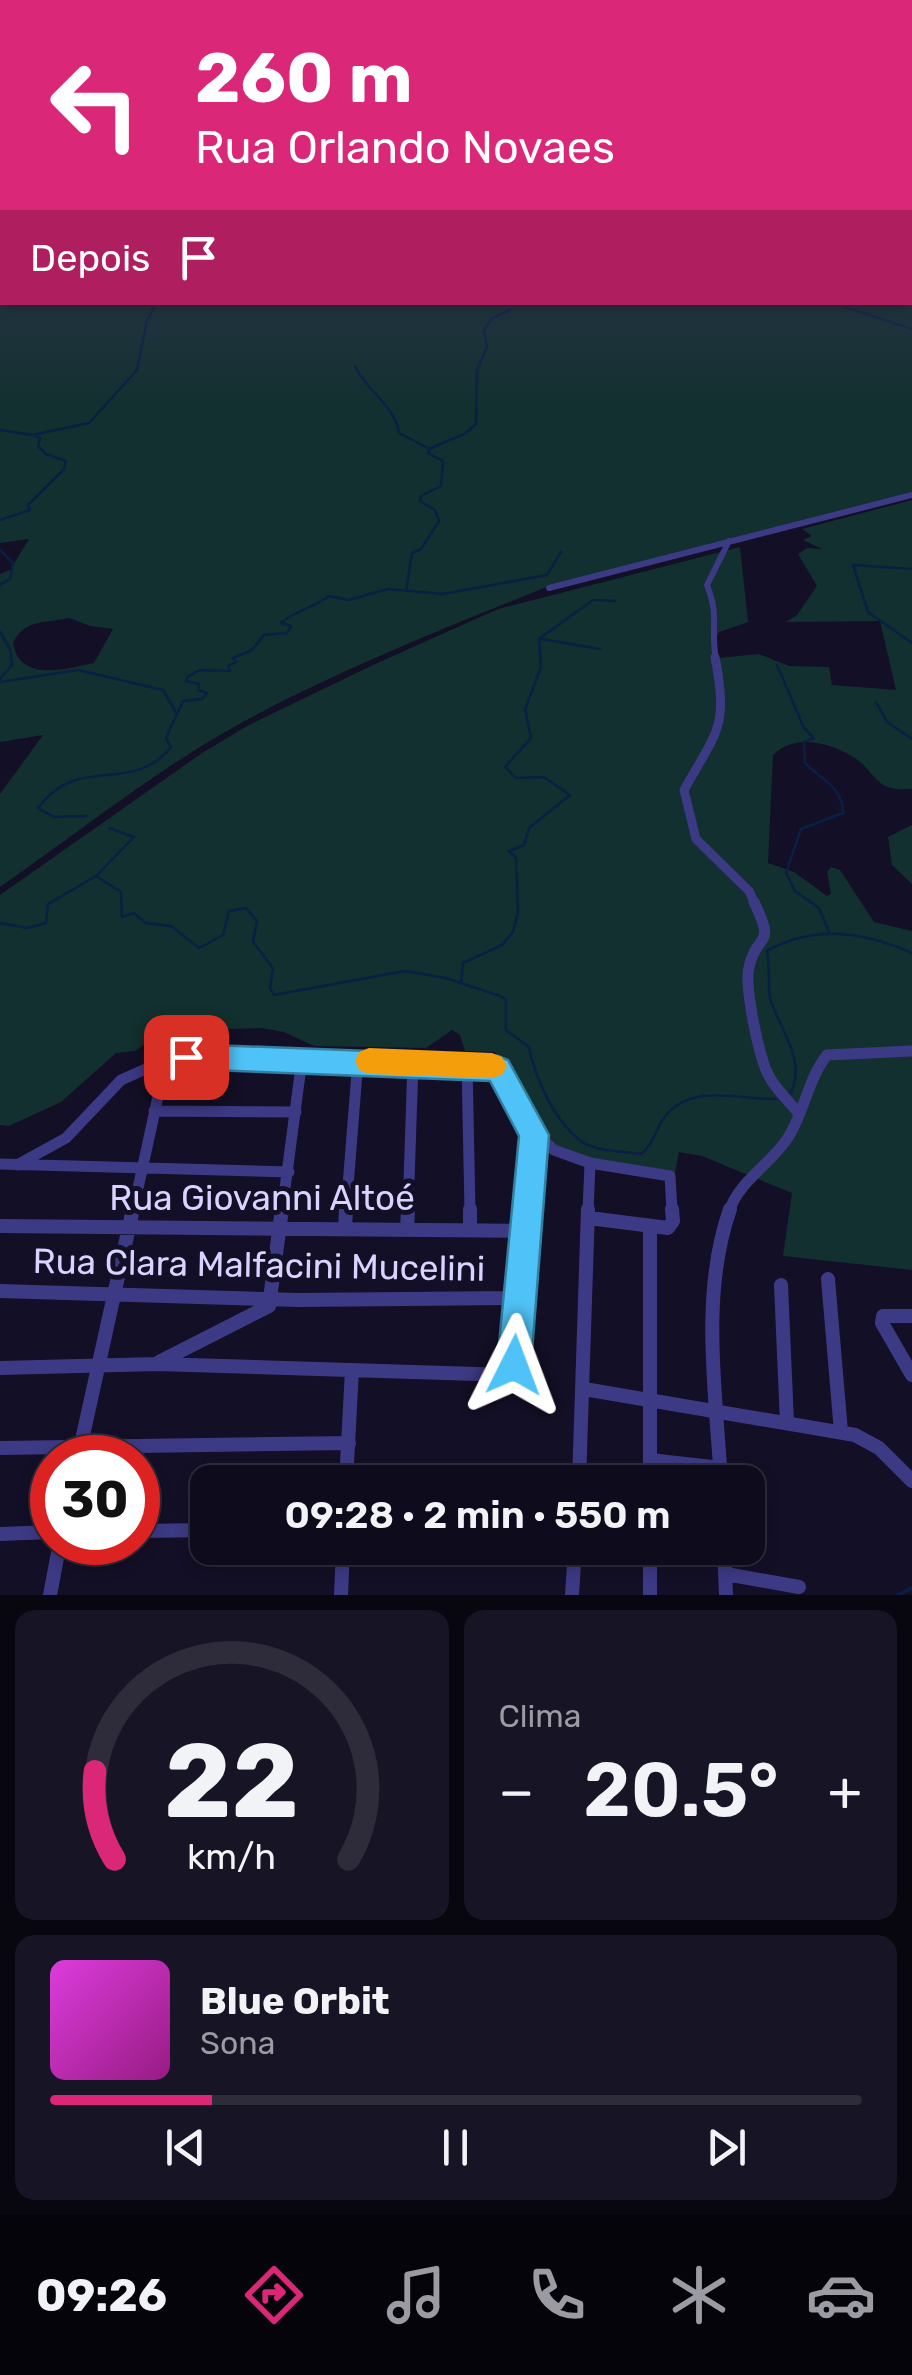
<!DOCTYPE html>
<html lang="pt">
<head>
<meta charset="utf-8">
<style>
  :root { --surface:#0e0b1c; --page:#171425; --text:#f1f3f6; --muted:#9b9ba3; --line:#2e2b3b; --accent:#db2777 }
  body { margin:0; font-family:Rubik,sans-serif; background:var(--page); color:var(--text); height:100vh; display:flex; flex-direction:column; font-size:38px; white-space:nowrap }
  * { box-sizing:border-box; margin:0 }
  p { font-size:32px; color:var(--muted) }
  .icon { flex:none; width:55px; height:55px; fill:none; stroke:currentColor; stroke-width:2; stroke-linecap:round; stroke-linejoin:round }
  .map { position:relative; height:1595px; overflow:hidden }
  .sheet { display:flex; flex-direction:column; gap:15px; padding:15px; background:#08060f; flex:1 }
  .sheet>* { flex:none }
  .banner { position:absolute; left:0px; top:0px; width:912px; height:305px; box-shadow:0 5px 15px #0003,0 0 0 2px var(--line); background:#db2777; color:#fff; overflow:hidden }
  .speed { position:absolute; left:30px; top:1435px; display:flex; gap:20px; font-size:50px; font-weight:700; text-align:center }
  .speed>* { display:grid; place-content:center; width:130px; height:130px; border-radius:50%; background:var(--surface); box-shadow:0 5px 15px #0003,0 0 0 2px var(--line); line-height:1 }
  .speed .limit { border:15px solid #d22; background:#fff; color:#111 }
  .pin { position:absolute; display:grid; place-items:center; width:85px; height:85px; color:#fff; margin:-42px; border-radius:20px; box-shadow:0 5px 15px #0006 }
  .me { position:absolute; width:110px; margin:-55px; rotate:3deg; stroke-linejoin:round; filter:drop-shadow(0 0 8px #0008) }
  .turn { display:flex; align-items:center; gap:35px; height:210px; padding:0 30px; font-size:45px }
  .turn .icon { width:130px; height:130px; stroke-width:2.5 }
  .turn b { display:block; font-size:70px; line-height:85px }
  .then { display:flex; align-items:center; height:95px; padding:0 30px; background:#0003; gap:20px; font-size:38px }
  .big { font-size:75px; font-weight:600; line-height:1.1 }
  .sheet .widget { flex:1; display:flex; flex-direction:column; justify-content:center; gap:15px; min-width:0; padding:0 35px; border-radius:20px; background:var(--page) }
  .sheet .dial { align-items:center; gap:0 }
  .dial svg { height:260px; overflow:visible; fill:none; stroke:var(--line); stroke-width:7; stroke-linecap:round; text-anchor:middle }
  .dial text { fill:var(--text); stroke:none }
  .song { display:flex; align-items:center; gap:30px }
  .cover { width:120px; height:120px; border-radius:15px; background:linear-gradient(135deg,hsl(300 70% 55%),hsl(310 70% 35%)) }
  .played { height:10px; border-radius:5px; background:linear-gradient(90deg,var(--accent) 20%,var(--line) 20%) }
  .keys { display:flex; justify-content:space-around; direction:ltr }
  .heat { display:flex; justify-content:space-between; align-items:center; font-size:55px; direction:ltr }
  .sheet .tiles { flex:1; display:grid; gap:15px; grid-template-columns:1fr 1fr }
  .widget:last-child { grid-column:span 2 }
  .trip { position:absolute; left:190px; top:1465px; width:575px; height:100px; border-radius:20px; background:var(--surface); box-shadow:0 5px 15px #0003,0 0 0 2px var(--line); font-weight:600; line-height:100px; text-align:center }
  .tab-bar { display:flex; height:160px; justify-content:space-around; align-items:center; background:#06040b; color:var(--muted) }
  .tab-bar .icon { width:70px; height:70px }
  .tab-bar .active { color:var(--accent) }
  .tab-bar b { font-size:45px; color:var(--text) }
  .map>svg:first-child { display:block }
  .green { fill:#12302f; fill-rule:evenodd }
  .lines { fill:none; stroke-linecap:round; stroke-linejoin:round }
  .stream-far1 { stroke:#0a1f44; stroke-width:2.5 }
  .stream { stroke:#0a1f44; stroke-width:4 }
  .minor-far3 { stroke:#3d3a85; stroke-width:6 }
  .minor-far2 { stroke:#3d3a85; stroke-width:9 }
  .minor-far1 { stroke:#3d3a85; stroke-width:11 }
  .minor { stroke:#3d3a85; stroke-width:14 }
  .route { fill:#4fc3f7; stroke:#337fa1; stroke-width:2.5 }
  .slow { fill:#f59e0b }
  .labels { text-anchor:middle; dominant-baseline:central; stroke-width:10; stroke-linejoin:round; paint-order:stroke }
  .near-street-label { font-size:35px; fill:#d9d4ff; stroke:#130f26 }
</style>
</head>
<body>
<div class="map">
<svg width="912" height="1595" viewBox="0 0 912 1595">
  <rect width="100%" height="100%" fill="#130f26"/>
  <!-- green -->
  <path class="green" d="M 0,183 L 2,302 L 910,302 L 912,195 L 912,493 L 549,586 C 446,628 340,669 241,723 C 157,769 79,832 0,887 L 0,794 L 43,735 L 0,742 L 0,574 L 10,570 L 29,539 L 0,543 ZM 69,618 L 90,626 L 113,629 L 94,663 C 66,669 20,683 13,643 C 24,619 46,623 69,618 Z
    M 912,500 L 912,789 C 905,789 895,790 888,787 C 876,783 869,769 859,761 C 834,743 796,732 773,755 L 768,863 L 794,872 L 827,896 L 831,894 L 827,872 L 831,867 L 840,870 L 874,922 L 912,931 L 912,1270 L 783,1256 L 792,1193 L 702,1156 L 679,1152 L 675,1173 C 638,1168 591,1170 558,1151 C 533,1137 503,1079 495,1052 L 465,1051 L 460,1035 L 452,1030 L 426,1048 L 314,1046 L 284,1032 L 261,1028 L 186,1030 L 156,1037 L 135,1051 L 116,1053 L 61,1102 L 9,1126 L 0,1125 L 0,895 L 202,753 L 247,726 L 373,665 L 498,609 L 740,547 L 748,622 L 719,632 L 714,641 L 719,658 L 759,654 L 789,666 L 829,667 L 832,685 L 896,690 L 880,621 L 786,622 L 797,615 L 817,586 L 798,554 L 807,548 L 822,549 L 803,540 L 812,536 L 802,529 Z
    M 912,825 L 912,884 L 892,865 L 888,837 Z"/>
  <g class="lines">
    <!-- stream-far1 -->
    <path class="stream-far1" d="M 830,302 L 912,329
      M 355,366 C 366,391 395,405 399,433 L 430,449 L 428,453 L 443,461 L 441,486 L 421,496 L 420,501 L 435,510 L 439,521 L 421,549 L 412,553 L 406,591
      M 0,430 L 32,435 L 89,423 L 137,370 L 147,320 L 157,302
      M 431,448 L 466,433 L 476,424 L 477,370 L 487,347 L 484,331 L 491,319 L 510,310
      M 0,520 L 30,510 L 28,505 L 64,469 L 66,461 L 46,454 L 38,446 L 40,438 L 34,435
      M 0,550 L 13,563 L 10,579 L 0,585
      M 912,569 L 853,565 L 868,612 L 912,643
      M 0,632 L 10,649 L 12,665 L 0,679
      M 541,639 L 600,649
      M 777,665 L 804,728 L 814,738 L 804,742 L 805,763 C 822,780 843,787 843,813 L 801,829 L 786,873 L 795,891 L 819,908 L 829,932
      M 0,682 L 78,670 L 163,690 L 177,714
      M 876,702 L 887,722 L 912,739
      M 86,816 L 54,817 L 38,808 C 79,752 130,797 171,747 L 166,738 L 183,701 L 202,699 L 207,693 L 198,690 L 199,684 L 186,681 L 187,677 L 200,670 L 230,671 L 228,666 L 236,662 L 233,658 L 252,650 L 264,635 L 287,633 L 291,626 L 281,623 C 297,609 312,609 329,596 L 348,600 L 388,589 L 443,594 L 547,575 L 561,552
      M 96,876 L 121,892 L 122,917 L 134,913 L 145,923 L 171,926 L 199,948 L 223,935 L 229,911 L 246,908 L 257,921 L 253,942 L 273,968 L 270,988 L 274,995 L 405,971 L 446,978 L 500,996 L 506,1000 L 506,1030 L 529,1047 C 535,1077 553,1118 578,1139 C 594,1152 622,1151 641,1154 C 655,1143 656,1126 667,1114 C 695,1083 741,1100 776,1099
      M 0,923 L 27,928 L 46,923 L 48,904 L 96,876 L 134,837 L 109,828
      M 461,984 L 463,963 L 502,945 L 513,932 L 518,912 L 516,858 L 509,851 L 524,845 L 529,828 L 570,795 L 544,777 L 516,778 L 505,767 L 531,738 L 525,709 L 541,667 L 539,639 L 593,600 L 615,601
      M 790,1094 C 808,1063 779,1028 770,998 C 768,990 770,964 767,951 C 815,924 864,932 912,953"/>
    <!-- stream -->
    <path class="stream" d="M 898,1595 L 912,1588"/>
    <!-- minor-far3 -->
    <path class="minor-far3" d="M 549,588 L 912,495
      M 716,659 C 710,628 720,618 707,585 L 729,541"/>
    <!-- minor-far2 -->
    <path class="minor-far2" d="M 715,657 C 729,727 717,731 684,790 L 696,839 L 749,891 L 755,904"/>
    <!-- minor-far1 -->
    <path class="minor-far1" d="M 754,902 C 777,949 757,931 749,967 C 744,986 759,1058 769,1076 C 776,1090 790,1102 799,1114
      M 467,1065 L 470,1211
      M 154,1111 L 296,1112
      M 0,1164 L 289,1172
      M 17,1165 L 66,1138 L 121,1080 L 166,1060 L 302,1059 L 492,1066 L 500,1072 L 531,1129 L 554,1150 L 590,1163 L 670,1176 L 672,1211
      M 133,1211 L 166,1060
      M 282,1211 L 302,1059
      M 346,1211 L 358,1060
      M 408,1211 L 413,1063
      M 527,1211 L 534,1135
      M 588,1211 L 590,1164
      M 729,1211 C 741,1178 772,1164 789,1136 C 805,1110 808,1079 827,1055 L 912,1051"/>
    <!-- minor -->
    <path class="minor" d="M 470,1209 L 470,1230
      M 589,1218 L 668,1228 L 673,1221 L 672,1209
      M 0,1226 L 524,1231
      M 650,1227 L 650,1482
      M 345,1228 L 346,1209
      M 407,1229 L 408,1209
      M 828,1279 L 841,1432
      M 781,1285 L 787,1423
      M 0,1291 L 299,1300 L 517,1298
      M 912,1316 L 883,1316 L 882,1323 L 912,1375
      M 159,1362 L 269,1306 L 282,1209
      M 0,1368 L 157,1364 L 508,1375 L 514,1365 L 528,1209
      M 584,1389 L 855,1435 L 879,1448 L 912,1481
      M 0,1448 L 349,1443
      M 78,1458 L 133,1209
      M 650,1460 L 721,1468
      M 346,1482 L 352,1370
      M 579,1482 L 588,1209
      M 721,1482 C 716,1393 700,1295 730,1209
      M 138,1531 L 208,1530
      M 0,1534 L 52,1532
      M 650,1548 L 650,1595
      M 724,1548 L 726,1595
      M 726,1574 L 799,1587
      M 50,1595 L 60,1542
      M 341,1595 L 343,1548
      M 572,1595 L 575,1548"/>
  </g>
  <!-- sky -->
  <linearGradient id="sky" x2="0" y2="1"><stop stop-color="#0a0815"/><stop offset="0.45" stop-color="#333752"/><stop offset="1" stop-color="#333752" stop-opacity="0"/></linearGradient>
  <rect width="912" height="407" fill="url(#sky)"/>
  <!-- route -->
  <path class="route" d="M 186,1044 L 498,1056 L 508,1060 L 549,1135 L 531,1365 L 526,1377 L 514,1382 L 502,1377 L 497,1365 L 519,1136 L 490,1081 L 186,1069 L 177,1066 L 172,1057 L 177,1048 Z"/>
  <!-- slow -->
  <path class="slow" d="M 369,1048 L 492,1053 L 502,1057 L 507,1066 L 502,1075 L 492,1078 L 369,1074 L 359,1070 L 355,1061 L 359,1052 Z"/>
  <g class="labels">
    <!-- near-street labels -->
    <g class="near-street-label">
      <text x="262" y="1198">Rua Giovanni Altoé</text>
      <text transform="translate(259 1265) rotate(1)">Rua Clara Malfacini Mucelini</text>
    </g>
  </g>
</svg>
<div class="speed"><div class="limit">30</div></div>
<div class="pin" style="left:186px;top:1057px;background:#d93025"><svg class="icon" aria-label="arrive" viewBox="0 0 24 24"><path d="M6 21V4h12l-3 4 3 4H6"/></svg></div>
<svg class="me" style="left:514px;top:1365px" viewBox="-20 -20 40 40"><path d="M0-17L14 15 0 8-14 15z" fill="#4fc3f7" stroke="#fff" stroke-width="4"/></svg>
<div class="trip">09:28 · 2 min · 550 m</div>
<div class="banner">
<div class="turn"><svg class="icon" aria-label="left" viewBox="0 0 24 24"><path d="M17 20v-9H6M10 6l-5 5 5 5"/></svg><div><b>260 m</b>Rua Orlando Novaes</div></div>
<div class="then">Depois<svg class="icon" aria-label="arrive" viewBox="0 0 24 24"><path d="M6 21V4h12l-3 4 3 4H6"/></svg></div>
</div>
</div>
<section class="sheet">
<div class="tiles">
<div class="widget dial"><svg viewBox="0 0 100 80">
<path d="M14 69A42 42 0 1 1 86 69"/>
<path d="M14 69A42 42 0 0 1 8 42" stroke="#db2777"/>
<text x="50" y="56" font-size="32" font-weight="700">22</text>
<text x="50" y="72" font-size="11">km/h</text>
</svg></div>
<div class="widget"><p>Clima</p>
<div class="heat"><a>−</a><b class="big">20.5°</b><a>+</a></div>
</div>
<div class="widget">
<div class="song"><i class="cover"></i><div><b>Blue Orbit</b><p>Sona</p></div></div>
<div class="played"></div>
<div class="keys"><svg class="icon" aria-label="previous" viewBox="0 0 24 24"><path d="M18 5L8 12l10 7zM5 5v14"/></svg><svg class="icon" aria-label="pause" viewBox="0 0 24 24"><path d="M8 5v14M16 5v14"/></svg><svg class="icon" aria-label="next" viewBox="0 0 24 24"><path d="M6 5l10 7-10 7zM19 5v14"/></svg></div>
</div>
</div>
</section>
<nav class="tab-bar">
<b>09:26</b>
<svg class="icon active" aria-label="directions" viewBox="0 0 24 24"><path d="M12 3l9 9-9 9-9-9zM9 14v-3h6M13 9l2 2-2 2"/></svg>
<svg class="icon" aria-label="music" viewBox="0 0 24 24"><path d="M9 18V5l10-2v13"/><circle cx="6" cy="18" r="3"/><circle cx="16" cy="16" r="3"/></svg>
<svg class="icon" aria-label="phone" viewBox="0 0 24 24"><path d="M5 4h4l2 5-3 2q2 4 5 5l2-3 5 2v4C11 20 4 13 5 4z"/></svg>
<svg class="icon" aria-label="climate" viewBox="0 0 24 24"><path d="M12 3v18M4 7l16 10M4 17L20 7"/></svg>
<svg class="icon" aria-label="car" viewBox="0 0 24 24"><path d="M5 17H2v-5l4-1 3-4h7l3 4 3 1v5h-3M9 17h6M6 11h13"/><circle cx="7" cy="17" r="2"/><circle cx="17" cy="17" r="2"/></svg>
</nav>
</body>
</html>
